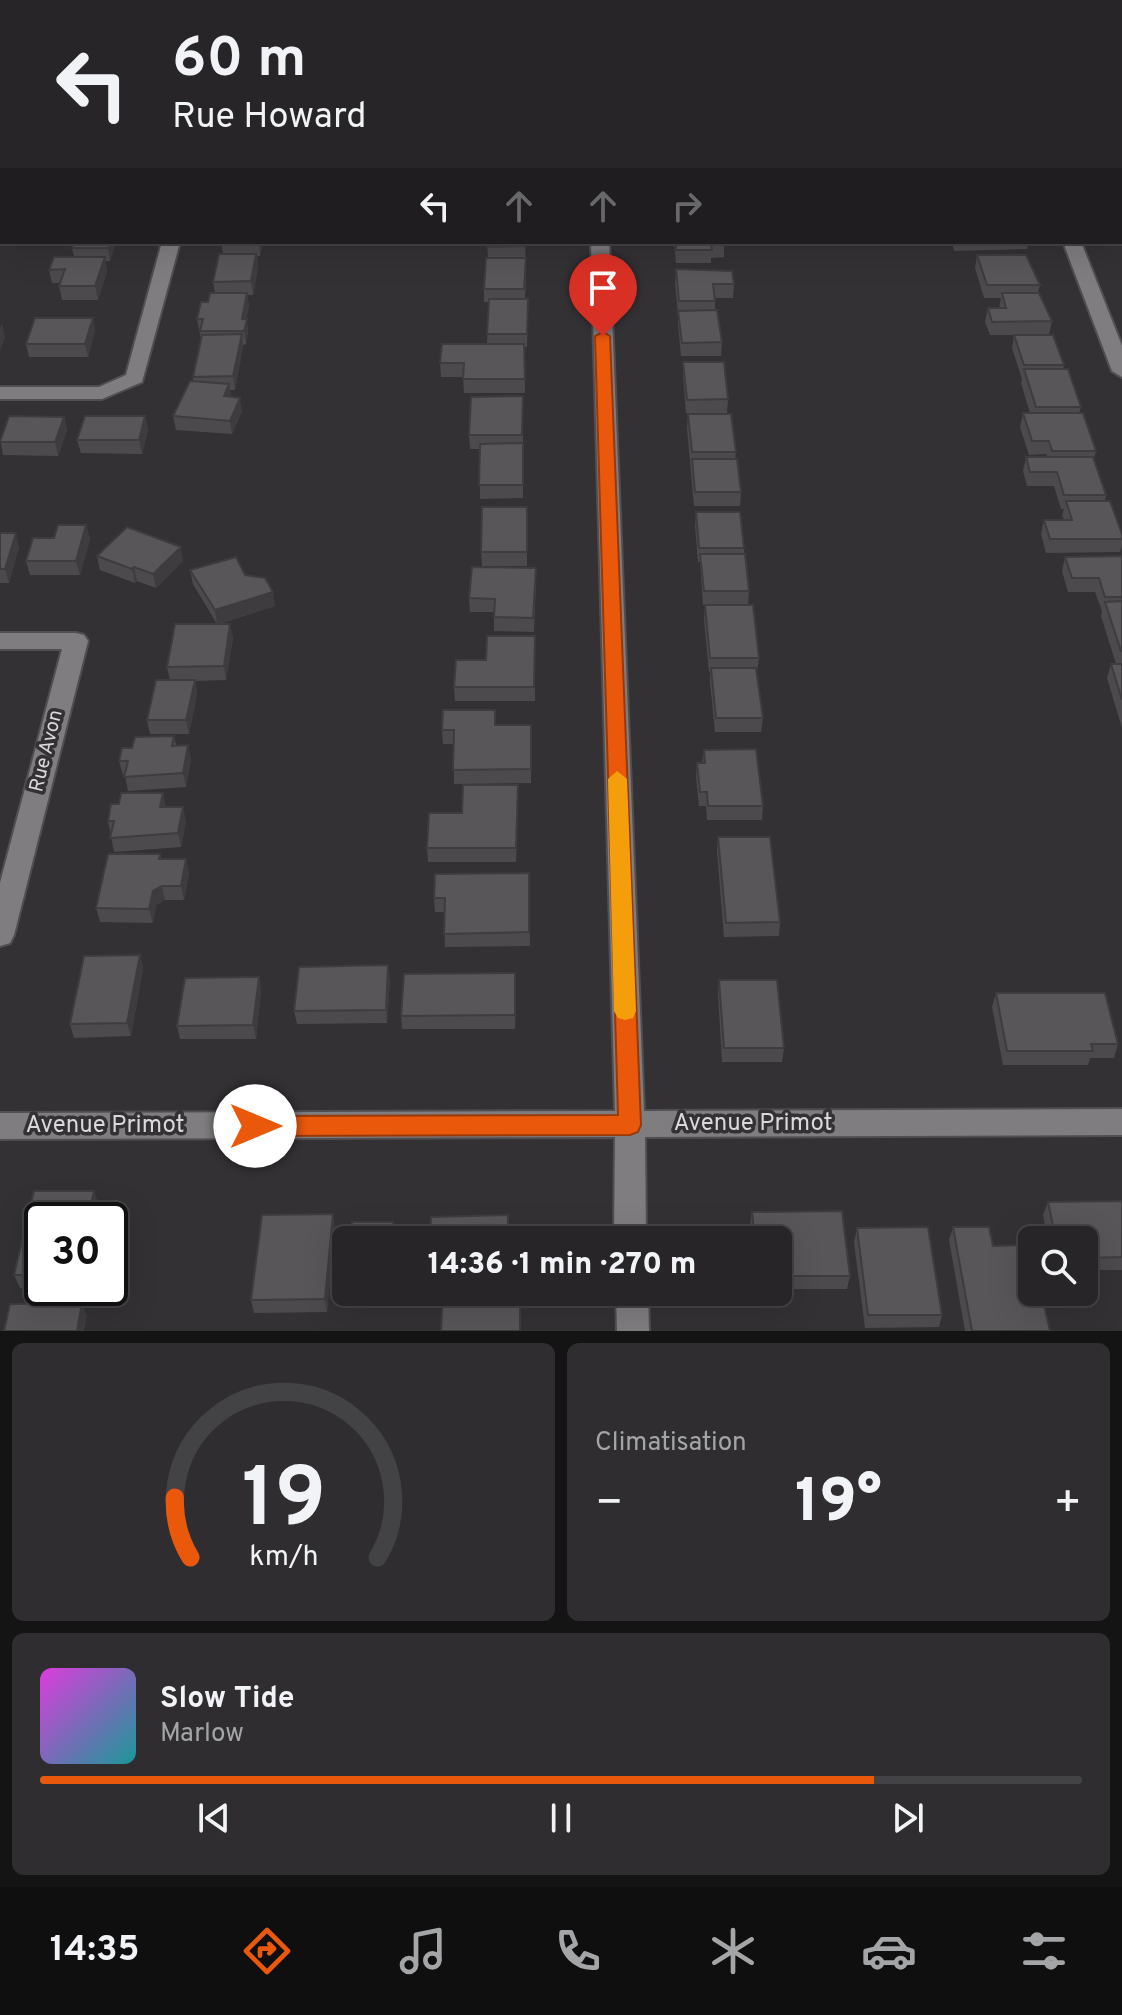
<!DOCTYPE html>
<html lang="fr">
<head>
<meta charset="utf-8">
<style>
  :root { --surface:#272527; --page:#2f2d2f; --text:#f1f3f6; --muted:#a4a5a7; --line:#434244; --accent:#ea580c }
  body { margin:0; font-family:Overpass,sans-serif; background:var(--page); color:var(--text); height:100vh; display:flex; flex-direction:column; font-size:30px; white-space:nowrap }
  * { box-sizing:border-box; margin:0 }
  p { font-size:26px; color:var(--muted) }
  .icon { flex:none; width:44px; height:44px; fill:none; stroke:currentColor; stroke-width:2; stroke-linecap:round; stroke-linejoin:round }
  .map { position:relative; height:1331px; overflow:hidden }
  .sheet { display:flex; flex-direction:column; gap:12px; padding:12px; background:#151415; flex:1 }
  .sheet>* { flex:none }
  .banner { position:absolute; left:0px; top:0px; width:1122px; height:244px; box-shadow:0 8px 32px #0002,0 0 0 2px var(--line); background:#272527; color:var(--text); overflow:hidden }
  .tools { position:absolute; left:1018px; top:1226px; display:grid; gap:16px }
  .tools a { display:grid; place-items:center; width:80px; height:80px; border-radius:12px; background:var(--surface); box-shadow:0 8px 32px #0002,0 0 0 2px var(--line); font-size:40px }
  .speed { position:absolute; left:24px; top:1202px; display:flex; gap:16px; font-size:40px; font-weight:700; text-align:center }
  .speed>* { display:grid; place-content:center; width:104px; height:104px; border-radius:50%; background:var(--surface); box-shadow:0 8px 32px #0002,0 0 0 2px var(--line); line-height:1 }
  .speed .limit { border:4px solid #111; border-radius:12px; background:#fff; color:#111 }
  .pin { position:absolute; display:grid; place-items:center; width:68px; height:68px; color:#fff; margin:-82px -34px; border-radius:50% 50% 50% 0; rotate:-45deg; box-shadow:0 0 8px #0007 }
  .pin .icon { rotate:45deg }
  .me { position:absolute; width:88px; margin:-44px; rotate:90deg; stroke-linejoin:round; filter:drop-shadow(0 0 6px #0008) }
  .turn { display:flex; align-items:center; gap:28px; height:168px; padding:0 40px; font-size:36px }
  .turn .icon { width:104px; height:104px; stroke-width:2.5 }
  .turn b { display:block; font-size:56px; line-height:68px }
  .lanes { display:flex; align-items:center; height:76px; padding:0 40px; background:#0003; justify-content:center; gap:40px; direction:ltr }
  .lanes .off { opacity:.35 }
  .big { font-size:60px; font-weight:800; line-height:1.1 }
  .sheet .card { flex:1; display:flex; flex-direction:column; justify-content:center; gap:12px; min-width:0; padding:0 28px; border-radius:12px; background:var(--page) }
  .sheet .dial { align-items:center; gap:0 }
  .dial svg { height:208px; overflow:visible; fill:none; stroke:var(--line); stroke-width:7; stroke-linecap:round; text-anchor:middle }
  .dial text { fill:var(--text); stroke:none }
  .song { display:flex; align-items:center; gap:24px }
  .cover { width:96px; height:96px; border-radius:12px; background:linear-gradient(135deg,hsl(300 70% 55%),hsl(180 70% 35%)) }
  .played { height:8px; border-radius:4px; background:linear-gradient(90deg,var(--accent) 80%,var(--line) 80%) }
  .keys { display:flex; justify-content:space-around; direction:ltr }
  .heat { display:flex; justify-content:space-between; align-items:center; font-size:44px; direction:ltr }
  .sheet .tiles { flex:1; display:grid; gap:12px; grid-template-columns:1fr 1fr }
  .card:last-child { grid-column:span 2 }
  .trip { position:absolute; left:332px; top:1226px; width:460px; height:80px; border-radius:12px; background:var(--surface); box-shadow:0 8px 32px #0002,0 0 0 2px var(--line); font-weight:800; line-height:80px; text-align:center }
  .tabs { display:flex; height:128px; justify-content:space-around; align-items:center; background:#100f10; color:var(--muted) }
  .tabs .icon { width:56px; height:56px }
  .tabs .current { color:var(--accent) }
  .tabs b { font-size:36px; color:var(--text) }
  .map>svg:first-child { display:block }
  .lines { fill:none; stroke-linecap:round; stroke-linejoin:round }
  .minor-casing { stroke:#514e51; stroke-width:4 }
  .minor { fill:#807d80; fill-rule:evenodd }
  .wall { fill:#4d4a4d }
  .shaded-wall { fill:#3e3c3f }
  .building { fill:#59565a; stroke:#3e3c3f; stroke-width:2 }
  .route { fill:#ea580c; stroke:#983908; stroke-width:2 }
  .slow { fill:#f59e0b }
  .labels { text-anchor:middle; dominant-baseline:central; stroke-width:7; stroke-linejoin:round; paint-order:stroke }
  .street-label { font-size:20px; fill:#dad8da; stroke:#343134 }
  .near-street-label { font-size:24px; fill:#dad8da; stroke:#343134 }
</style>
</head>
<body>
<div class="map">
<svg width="1122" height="1331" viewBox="0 0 1122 1331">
  <rect width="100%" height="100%" fill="#343134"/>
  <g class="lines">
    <defs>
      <path id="minor" d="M 229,0 L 245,0 L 228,2 Z
        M 583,0 L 599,0 L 599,2 L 583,2 Z
        M 658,0 L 952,0 L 950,2 Z
        M 971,0 L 987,0 L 988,2 L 972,2 Z
        M 162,242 L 180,242 L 142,382 L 102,399 L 0,399 L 0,387 L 99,387 L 126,375 Z
        M 591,242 L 609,242 L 644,1111 L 1122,1109 L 1122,1135 L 645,1137 L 646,1240 L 614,1240 L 615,1137 L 0,1139 L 0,1113 L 615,1111 Z
        M 1063,242 L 1081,242 L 1122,346 L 1122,377 L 1112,371 Z
        M 0,633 L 76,633 L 84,635 L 88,641 L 14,935 L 10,943 L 0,946 L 0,883 L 62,649 L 0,649 Z
        M 616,1292 L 648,1292 L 649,1331 L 617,1331 Z"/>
    </defs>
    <!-- minor casing -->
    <use href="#minor" class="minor-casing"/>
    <!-- minor -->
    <use href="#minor" class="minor"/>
  </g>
  <!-- wall -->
  <path class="wall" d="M 34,0 L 57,0 L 56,2 L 34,2 Z
    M 115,0 L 161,0 L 160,2 L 115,2 Z
    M 1120,15 L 1122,15 L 1122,42 L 1120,42 Z
    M 1120,109 L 1122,109 L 1122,233 L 1120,229 Z
    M 116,242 L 110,261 L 105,261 L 107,271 L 98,300 L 62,300 L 59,286 L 61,283 L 52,283 L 49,270 L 74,257 L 72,248 Z
    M 221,242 L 263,242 L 260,256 L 257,256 L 258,267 L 253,295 L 247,295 L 249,306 L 246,319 L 248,332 L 246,344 L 243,345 L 235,390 L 230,390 L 231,397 L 242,411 L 232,434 L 176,430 L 173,416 L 193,381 L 193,377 L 201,339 L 197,319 L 215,293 L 213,282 L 223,254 Z
    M 487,242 L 525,242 L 526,271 L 525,299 L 528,299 L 528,312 L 527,347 L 524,347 L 525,393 L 464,393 L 463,377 L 441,377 L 440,363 L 487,344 L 489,302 L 484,302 L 484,289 L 488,258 Z
    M 674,242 L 724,242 L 724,257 L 711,258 L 711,263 L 676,263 Z
    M 952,242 L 1028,242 L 1027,249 L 954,251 Z
    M 977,255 L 1040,285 L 1038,293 L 1052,321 L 1049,335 L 1064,365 L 1063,369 L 1081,407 L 1079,413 L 1096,451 L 1094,459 L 1106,495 L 1105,501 L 1122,534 L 1122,545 L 1120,552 L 1046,553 L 1041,534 L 1044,520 L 1064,520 L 1062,515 L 1064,509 L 1061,509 L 1054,486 L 1027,486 L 1023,471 L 1026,457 L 1047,457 L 1046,454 L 1029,455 L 1020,427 L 1023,413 L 1030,413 L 1021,383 L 1022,379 L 1012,348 L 1014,335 L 990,335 L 985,322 L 988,308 L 999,308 L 1001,298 L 984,298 L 975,268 Z
    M 676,269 L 734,284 L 733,298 L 715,298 L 715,310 L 722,342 L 721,356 L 681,356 L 678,324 L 678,314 L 675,283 Z
    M 93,318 L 95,331 L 88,357 L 29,357 L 26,344 Z
    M 683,362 L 728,399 L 727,413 L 686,413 L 683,376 Z
    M 523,396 L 523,498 L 480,499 L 480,449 L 470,449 L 469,435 Z
    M 688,414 L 736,452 L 735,459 L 741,492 L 740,506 L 694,506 L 687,428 Z
    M 145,416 L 148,430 L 142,454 L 81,453 L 77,440 Z
    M 64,417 L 67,430 L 58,456 L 3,455 L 0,439 Z
    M 527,507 L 527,566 L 482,566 L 481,552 Z
    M 696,512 L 744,548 L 744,554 L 749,591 L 748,605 L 703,605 L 700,562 L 698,562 L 695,526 Z
    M 86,525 L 90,539 L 80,575 L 30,575 L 26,561 Z
    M 0,533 L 19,547 L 9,583 L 0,583 Z
    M 97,556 L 183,561 L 156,588 L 137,581 L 135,583 L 100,570 Z
    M 1122,556 L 1122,728 L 1107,678 L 1111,664 L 1116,664 L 1101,616 L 1102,611 L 1095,592 L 1068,592 L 1062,571 L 1065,557 Z
    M 190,570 L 245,575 L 275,606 L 219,624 L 233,638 L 226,680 L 195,681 L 197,694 L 189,734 L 150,734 L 147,720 L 170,680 L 167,667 L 217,624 L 193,584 Z
    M 536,582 L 534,632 L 494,631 L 494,612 L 470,612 L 469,598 Z
    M 705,605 L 759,658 L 757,672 L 763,718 L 761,732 L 715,732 L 710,682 L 710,672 L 709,672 L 704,619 Z
    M 535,636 L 535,701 L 455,701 L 454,687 Z
    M 495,725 L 531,725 L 531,783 L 454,784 L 454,744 L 443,744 L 442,730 Z
    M 174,736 L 176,745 L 191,759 L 186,787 L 128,791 L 125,775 L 123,775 L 119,761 L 132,748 Z
    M 704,750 L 763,806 L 762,820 L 707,820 L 706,806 L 699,806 L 696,777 L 697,763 L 702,763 Z
    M 518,799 L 516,862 L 428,862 L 427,848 Z
    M 166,807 L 186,821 L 181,847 L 114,852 L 108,821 Z
    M 718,837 L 780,922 L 779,936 L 724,937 L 717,851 Z
    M 160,854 L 161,859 L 189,873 L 184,900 L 165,900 L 156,905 L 153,923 L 100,922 L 96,908 Z
    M 529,873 L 530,946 L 445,947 L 444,912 L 435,912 L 434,898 Z
    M 140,955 L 143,969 L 131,1036 L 74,1038 L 70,1024 Z
    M 259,977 L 261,991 L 256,1039 L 180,1039 L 177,1026 Z
    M 390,979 L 387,1023 L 297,1024 L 294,1011 Z
    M 719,980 L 784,1048 L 782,1062 L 722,1062 L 718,994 Z
    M 516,987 L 515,1029 L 402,1029 L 401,1016 Z
    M 996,993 L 1118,1044 L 1114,1058 L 1090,1058 L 1088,1065 L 1003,1065 L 992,1007 Z
    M 34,1191 L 94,1191 L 98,1204 L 95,1220 L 42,1220 L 42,1288 L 51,1288 L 20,1288 L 14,1275 Z
    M 1122,1201 L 1122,1270 L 1084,1270 L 1084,1240 L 1048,1240 L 1043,1215 L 1048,1202 Z
    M 752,1212 L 850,1276 L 847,1289 L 778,1289 L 778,1240 L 752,1240 L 750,1225 Z
    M 335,1227 L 327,1312 L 254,1313 L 251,1300 Z
    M 953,1227 L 993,1246 L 1050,1331 L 965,1331 L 949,1240 Z
    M 857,1228 L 942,1315 L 939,1327 L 865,1328 L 854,1242 Z"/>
  <!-- shaded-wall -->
  <path class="shaded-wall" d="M 2,2 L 2,19 L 0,23 L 0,6 Z
    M 110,242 L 116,242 L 110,261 L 108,248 Z
    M 259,242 L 263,242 L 260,256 Z
    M 256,254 L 258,267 L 253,295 L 251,281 Z
    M 105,257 L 107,271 L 98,300 L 95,286 Z
    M 247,293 L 249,306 L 244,332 L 242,319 Z
    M 93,318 L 95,331 L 88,357 L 85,344 Z
    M 247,319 L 248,332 L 246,344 L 244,331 Z
    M 2,323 L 5,337 L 0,351 L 0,328 Z
    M 242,334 L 243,348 L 235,390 L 233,376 Z
    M 229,384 L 231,397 L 224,396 Z
    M 240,398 L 242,411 L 232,434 L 230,421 Z
    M 145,416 L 148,430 L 142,454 L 139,440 Z
    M 64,417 L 67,430 L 58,456 L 55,442 Z
    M 86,525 L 90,539 L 80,575 L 76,561 Z
    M 16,533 L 19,547 L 9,583 L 5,569 Z
    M 181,547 L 183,561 L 156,588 L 153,574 Z
    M 134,567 L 137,581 L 135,583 L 132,569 Z
    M 273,592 L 275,606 L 217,624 L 215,610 Z
    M 230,624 L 233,638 L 226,680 L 224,666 Z
    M 195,680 L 197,694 L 189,734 L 186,720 Z
    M 188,745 L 191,759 L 186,787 L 183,773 Z
    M 163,793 L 166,807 L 160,807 Z
    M 183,807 L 186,821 L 181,847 L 178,833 Z
    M 186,859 L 189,873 L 184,900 L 181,886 Z
    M 162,886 L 165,900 L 156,905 L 153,923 L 149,909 L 153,891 Z
    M 140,955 L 143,969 L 131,1036 L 127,1023 Z
    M 388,965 L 390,979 L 387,1023 L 386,1010 Z
    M 259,977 L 261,991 L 256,1039 L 253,1025 Z
    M 94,1191 L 98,1204 L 95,1220 L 88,1220 Z
    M 333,1214 L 335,1227 L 327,1312 L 325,1299 Z
    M 82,1303 L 87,1316 L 84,1331 L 77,1331 Z"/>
  <!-- building -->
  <path class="building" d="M 278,0 L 326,0 L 326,2 L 277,2 Z
    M 332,0 L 389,0 L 389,2 L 332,2 Z
    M 401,0 L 448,0 L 448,2 L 401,2 Z
    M 1120,15 L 1122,15 L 1122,29 L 1120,29 Z
    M 1120,109 L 1122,109 L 1122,125 L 1120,125 Z
    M 1120,132 L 1122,132 L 1122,155 L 1120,155 Z
    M 1120,160 L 1122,160 L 1122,182 L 1120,181 Z
    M 74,242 L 110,242 L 108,248 L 72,248 Z
    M 221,242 L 259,242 L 221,243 Z
    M 487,242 L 525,242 L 525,246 L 487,247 Z
    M 676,242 L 724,242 L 725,244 L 711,244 L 712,250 L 676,250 Z
    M 219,254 L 256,254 L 251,281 L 213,282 Z
    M 977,255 L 1026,255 L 1040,285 L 987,285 Z
    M 54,257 L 105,257 L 95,286 L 59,286 L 65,269 L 49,270 Z
    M 486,258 L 526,258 L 524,289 L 484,289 Z
    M 676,269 L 732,271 L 734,284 L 713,284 L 715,301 L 679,301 Z
    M 210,293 L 247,293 L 242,319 L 247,319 L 244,331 L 200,331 L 203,319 L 197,319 L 201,302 L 208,302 Z
    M 1002,293 L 1039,293 L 1052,321 L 992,322 L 988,308 L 1006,308 Z
    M 489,299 L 528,299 L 527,334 L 487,334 Z
    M 717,310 L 722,342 L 682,343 L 678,311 Z
    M 35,318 L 93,318 L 85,344 L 26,344 Z
    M 242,334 L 233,376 L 193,377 L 202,335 Z
    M 1014,335 L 1053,335 L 1064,365 L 1024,365 Z
    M 442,344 L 524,344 L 525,379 L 463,379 L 464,363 L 440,363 Z
    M 683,362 L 724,362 L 728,399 L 687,400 Z
    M 1024,369 L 1068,369 L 1081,407 L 1036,407 Z
    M 190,381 L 229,384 L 224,396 L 240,398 L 230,421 L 173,416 Z
    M 523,396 L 522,435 L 469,435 L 471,397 Z
    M 1023,413 L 1083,413 L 1096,451 L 1052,451 L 1049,441 L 1032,441 Z
    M 688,414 L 731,414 L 736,452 L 692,452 Z
    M 9,416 L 64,417 L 55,442 L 0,442 Z
    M 85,416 L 145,416 L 139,440 L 77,440 Z
    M 523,443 L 523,485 L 479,485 L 480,444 Z
    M 1026,457 L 1093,457 L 1106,495 L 1064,495 L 1057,472 L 1030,472 Z
    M 692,459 L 737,459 L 741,492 L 695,492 Z
    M 1066,501 L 1110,501 L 1122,534 L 1122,539 L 1050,539 L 1044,520 L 1072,520 Z
    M 482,507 L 527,507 L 527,552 L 481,552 Z
    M 696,512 L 740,512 L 744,548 L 699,548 Z
    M 58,525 L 86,525 L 76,561 L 26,561 L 33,538 L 54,538 Z
    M 127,527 L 181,547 L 153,574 L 134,567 L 132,569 L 97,556 Z
    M 0,533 L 16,533 L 5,569 L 0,569 Z
    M 700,554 L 745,554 L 749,591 L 704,591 Z
    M 1122,556 L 1122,597 L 1105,597 L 1099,578 L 1072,578 L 1065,557 Z
    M 236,557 L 245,575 L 265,578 L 273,592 L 215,610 L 190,570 Z
    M 472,567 L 536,568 L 533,618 L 494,617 L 495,599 L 469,598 Z
    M 1122,601 L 1122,651 L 1121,651 L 1105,602 Z
    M 705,605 L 753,605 L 759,658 L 710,658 Z
    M 175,624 L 230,624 L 224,666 L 167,667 Z
    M 487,636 L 535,636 L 534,687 L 454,687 L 456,660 L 486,660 Z
    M 1111,664 L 1122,664 L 1122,700 Z
    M 711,668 L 756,668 L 763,718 L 716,718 Z
    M 156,680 L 195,680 L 186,720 L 147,720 Z
    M 443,710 L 495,710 L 495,725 L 531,725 L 531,769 L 453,770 L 454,730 L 442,730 Z
    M 174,736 L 172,746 L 188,745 L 183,773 L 124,777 L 128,761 L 119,761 L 122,748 L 132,748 L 135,737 Z
    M 756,749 L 763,806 L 708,806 L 707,792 L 700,792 L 697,763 L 705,763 L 704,750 Z
    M 463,785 L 518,785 L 516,848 L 427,848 L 429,813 L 462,813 Z
    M 121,793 L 163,793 L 160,807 L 183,807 L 178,833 L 110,838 L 114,821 L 108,821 L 111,804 L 119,804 Z
    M 718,837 L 770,837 L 780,922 L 726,923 Z
    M 108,854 L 160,854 L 159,859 L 186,859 L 181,886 L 162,886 L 153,891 L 149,909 L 96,908 Z
    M 529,873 L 529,932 L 444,934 L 445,898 L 434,898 L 435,874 Z
    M 140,955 L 127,1023 L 70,1024 L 84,956 Z
    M 388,965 L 386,1010 L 294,1011 L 299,967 Z
    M 515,973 L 515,1015 L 401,1016 L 404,974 Z
    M 259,977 L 253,1025 L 177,1026 L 185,978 Z
    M 719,980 L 777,980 L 784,1048 L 724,1048 Z
    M 996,993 L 1105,993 L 1118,1044 L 1091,1044 L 1093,1051 L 1007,1051 Z
    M 34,1191 L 94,1191 L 88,1220 L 42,1220 L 42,1275 L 14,1275 Z
    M 1122,1201 L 1122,1257 L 1084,1258 L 1084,1240 L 1056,1240 L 1048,1202 Z
    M 842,1211 L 850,1276 L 778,1276 L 778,1240 L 755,1240 L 752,1212 Z
    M 333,1214 L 325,1299 L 251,1300 L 262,1215 Z
    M 508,1215 L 508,1234 L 524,1234 L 524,1240 L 430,1240 L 431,1217 Z
    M 352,1222 L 393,1222 L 392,1240 L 351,1240 Z
    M 928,1227 L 942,1315 L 868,1315 L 857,1228 Z
    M 953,1227 L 989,1227 L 993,1246 L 1031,1245 L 1032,1292 L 1041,1292 L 1050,1331 L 972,1331 Z
    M 443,1292 L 520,1292 L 520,1331 L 441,1331 Z
    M 82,1303 L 77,1331 L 4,1331 L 10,1304 Z"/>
  <!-- route -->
  <path class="route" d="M 603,332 L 610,336 L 641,1125 L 638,1132 L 630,1135 L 255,1136 L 247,1133 L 244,1126 L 247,1119 L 255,1116 L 618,1115 L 595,336 Z"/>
  <!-- slow -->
  <path class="slow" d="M 617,771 L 627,779 L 636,1011 L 633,1018 L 625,1020 L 618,1018 L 614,1011 L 608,779 Z"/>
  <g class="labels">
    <!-- street labels -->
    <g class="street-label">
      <text transform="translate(47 751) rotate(-76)">Rue Avon</text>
    </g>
    <!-- near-street labels -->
    <g class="near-street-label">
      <text x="753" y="1124">Avenue Primot</text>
      <text x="105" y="1126">Avenue Primot</text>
    </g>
  </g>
</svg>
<div class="tools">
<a><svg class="icon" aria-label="search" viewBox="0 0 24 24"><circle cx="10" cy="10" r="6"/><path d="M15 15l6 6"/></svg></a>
</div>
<div class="speed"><div class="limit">30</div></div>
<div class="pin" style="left:603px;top:336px;background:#d93025"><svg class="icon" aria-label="arrive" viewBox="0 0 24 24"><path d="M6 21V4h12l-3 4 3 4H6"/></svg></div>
<svg class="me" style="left:255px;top:1126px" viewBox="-20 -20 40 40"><circle r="19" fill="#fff"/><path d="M0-13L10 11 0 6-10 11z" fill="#ea580c"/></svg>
<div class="trip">14:36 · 1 min · 270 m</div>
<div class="banner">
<div class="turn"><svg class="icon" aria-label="left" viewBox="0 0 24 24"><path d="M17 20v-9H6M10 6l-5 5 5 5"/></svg><div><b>60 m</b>Rue Howard</div></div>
<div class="lanes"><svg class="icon" aria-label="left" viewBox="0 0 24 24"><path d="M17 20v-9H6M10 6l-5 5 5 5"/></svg><svg class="icon off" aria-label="ahead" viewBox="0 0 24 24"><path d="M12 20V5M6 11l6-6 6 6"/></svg><svg class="icon off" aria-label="ahead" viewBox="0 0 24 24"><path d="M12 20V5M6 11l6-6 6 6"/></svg><svg class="icon off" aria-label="right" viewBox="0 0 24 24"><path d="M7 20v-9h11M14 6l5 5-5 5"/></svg></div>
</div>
</div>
<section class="sheet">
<div class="tiles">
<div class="card dial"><svg viewBox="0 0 100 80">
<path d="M14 69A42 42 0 1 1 86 69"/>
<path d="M14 69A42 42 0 0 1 8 46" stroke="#ea580c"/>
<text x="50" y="56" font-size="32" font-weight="700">19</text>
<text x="50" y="72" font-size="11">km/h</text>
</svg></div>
<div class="card"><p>Climatisation</p>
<div class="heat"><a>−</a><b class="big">19°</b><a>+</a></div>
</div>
<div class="card">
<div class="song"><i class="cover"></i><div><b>Slow Tide</b><p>Marlow</p></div></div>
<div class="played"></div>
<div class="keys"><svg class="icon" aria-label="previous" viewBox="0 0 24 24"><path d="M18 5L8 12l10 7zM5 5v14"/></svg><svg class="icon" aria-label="pause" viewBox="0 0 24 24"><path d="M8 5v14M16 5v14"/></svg><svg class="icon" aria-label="next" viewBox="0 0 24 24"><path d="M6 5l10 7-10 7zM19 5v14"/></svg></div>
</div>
</div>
</section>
<nav class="tabs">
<b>14:35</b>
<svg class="icon current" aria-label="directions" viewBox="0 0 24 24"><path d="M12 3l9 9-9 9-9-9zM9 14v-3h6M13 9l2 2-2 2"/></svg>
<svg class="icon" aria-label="music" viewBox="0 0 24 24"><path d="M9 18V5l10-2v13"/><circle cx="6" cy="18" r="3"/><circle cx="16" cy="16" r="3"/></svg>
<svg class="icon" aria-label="phone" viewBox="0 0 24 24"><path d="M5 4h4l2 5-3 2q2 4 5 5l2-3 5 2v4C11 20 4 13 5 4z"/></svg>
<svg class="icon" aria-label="climate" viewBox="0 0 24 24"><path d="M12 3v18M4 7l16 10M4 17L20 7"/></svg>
<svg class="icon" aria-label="car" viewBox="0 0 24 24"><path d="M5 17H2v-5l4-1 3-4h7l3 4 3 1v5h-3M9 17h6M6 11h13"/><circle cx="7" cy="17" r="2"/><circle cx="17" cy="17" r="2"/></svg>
<svg class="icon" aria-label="filters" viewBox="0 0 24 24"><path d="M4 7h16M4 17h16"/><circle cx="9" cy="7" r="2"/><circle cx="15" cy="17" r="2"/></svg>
</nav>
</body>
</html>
